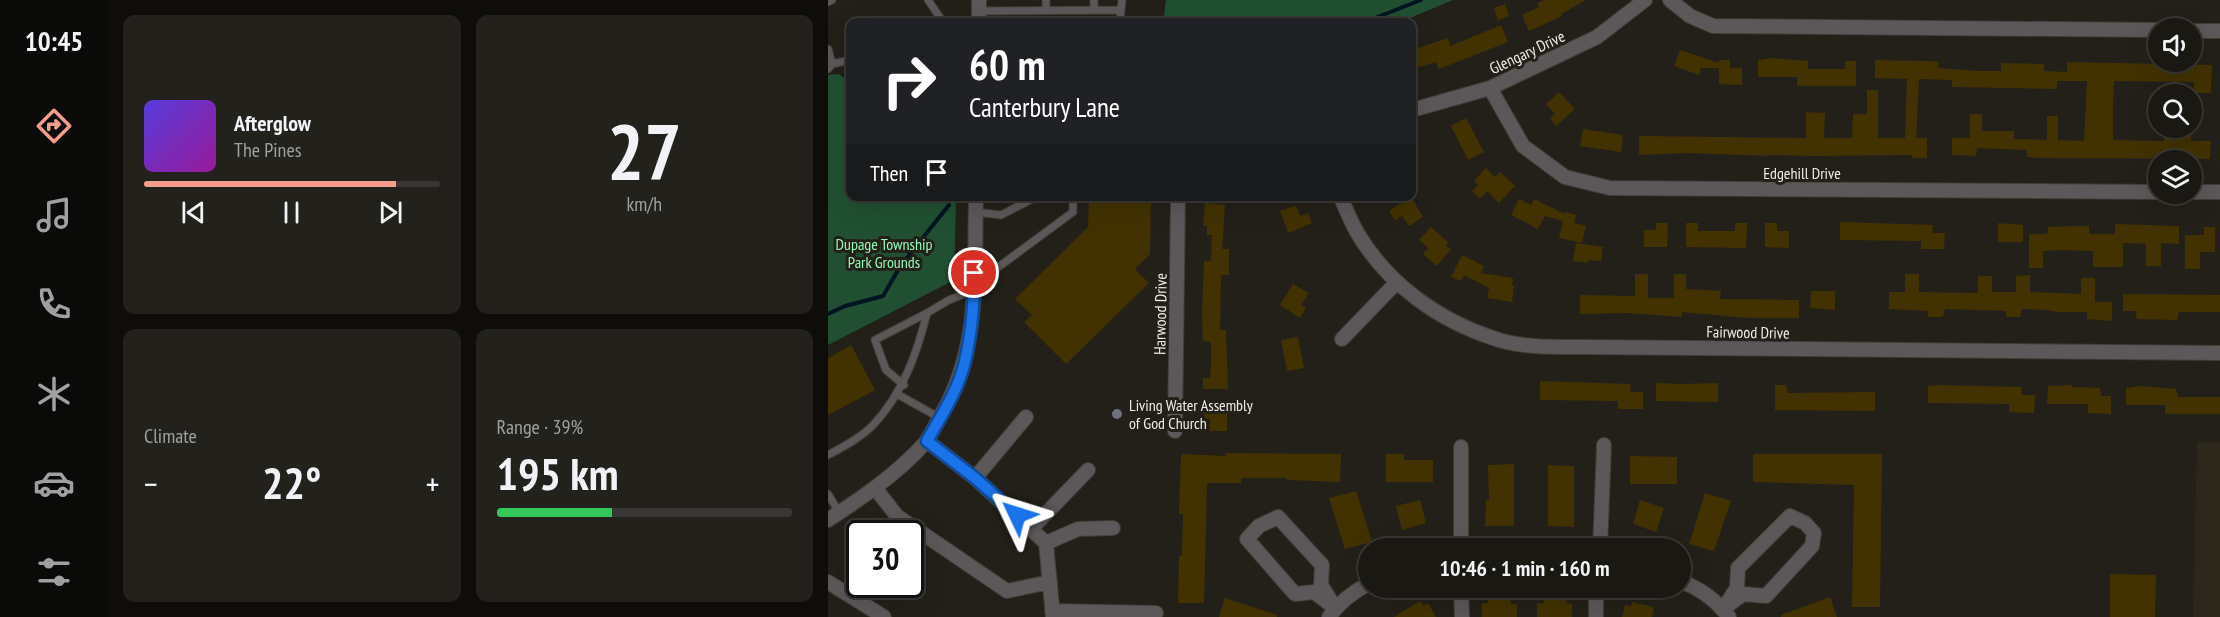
<!DOCTYPE html>
<html lang="en">
<head>
<meta charset="utf-8">
<style>
  :root { --surface:#1a1813; --page:#23211c; --text:#f1f3f6; --muted:#9fa0a0; --line:#383733; --accent:#f49d8b }
  body { margin:0; font-family:"PT Sans Narrow",sans-serif; background:var(--page); color:var(--text); height:100vh; display:flex; flex-direction:column; font-size:22px; white-space:nowrap }
  * { box-sizing:border-box; margin:0 }
  p { font-size:20px; color:var(--muted) }
  .icon { flex:none; width:33px; height:33px; fill:none; stroke:currentColor; stroke-width:2; stroke-linecap:round; stroke-linejoin:round }
  .map { position:relative; flex:1; overflow:hidden }
  .drawer { display:flex; flex-direction:column; gap:15px; padding:15px; background:#0e0d0a; width:720px }
  .drawer>* { flex:none }
  .banner { position:absolute; left:18px; top:18px; width:570px; height:183px; border-radius:12px; box-shadow:0 6px 24px #0002,0 0 0 2px var(--line); background:#202124; color:#fff; overflow:hidden }
  .fabs { position:absolute; left:1320px; top:18px; display:grid; gap:12px }
  .fabs a { display:grid; place-items:center; width:54px; height:54px; border-radius:50%; background:var(--surface); box-shadow:0 6px 24px #0002,0 0 0 2px var(--line); font-size:30px }
  .speed { position:absolute; left:18px; top:520px; display:flex; gap:12px; font-size:30px; font-weight:700; text-align:center }
  .speed>* { display:grid; place-content:center; width:78px; height:78px; border-radius:50%; background:var(--surface); box-shadow:0 6px 24px #0002,0 0 0 2px var(--line); line-height:1 }
  .speed .limit { border:3px solid #111; border-radius:9px; background:#fff; color:#111 }
  .pin { position:absolute; display:grid; place-items:center; width:51px; height:51px; color:#fff; margin:-26px; border:3px solid #fff; border-radius:50%; box-shadow:0 2px 6px #0007 }
  .me { position:absolute; width:66px; margin:-33px; rotate:311deg; stroke-linejoin:round; filter:drop-shadow(0 0 4px #0008) }
  .turn { display:flex; align-items:center; gap:21px; height:126px; padding:0 24px; font-size:27px }
  .turn .icon { width:78px; height:78px; stroke-width:2.5 }
  .turn b { display:block; font-size:42px; line-height:51px }
  .then { display:flex; align-items:center; height:57px; padding:0 24px; background:#0003; gap:12px; font-size:22px }
  .big { font-size:45px; font-weight:700; line-height:1.1 }
  .drawer .card { flex:1; display:flex; flex-direction:column; justify-content:center; gap:9px; min-width:0; padding:0 21px; border-radius:12px; background:var(--page) }
  .drawer .dial { align-items:center; gap:0 }
  .dial b { font-size:78px; line-height:1 }
  .song { display:flex; align-items:center; gap:18px }
  .cover { width:72px; height:72px; border-radius:9px; background:linear-gradient(135deg,hsl(250 70% 55%),hsl(300 70% 35%)) }
  .played { height:6px; border-radius:3px; background:linear-gradient(90deg,var(--accent) 85%,var(--line) 85%) }
  .keys { display:flex; justify-content:space-around; direction:ltr }
  .heat { display:flex; justify-content:space-between; align-items:center; font-size:33px; direction:ltr }
  .charge { height:9px; border-radius:4px; background:linear-gradient(90deg,#34c759 39%,var(--line) 0) }
  .drawer .tiles { flex:1; display:grid; gap:15px; grid-template-columns:repeat(2,1fr) }
  .trip { position:absolute; left:530px; top:538px; width:333px; height:60px; border-radius:30px; background:var(--surface); box-shadow:0 6px 24px #0002,0 0 0 2px var(--line); font-weight:700; line-height:60px; text-align:center }
  main { display:flex; flex:1; min-height:0 }
  .menu { display:flex; flex-direction:column; width:108px; justify-content:space-around; align-items:center; background:#0a0a08; color:var(--muted) }
  .menu .icon { width:42px; height:42px }
  .menu .active { color:var(--accent) }
  .menu b { font-size:27px; color:var(--text) }
  .map>svg:first-child { display:block }
  .built { fill:#2c271a }
  .green { fill:#205031 }
  .lines { fill:none; stroke-linecap:round; stroke-linejoin:round }
  .stream { stroke:#001421; stroke-width:4 }
  .building { fill:#423202 }
  .service-casing { stroke:#403d36; stroke-width:9 }
  .minor-casing { stroke:#403d36; stroke-width:16 }
  .service { stroke:#5c5758; stroke-width:7 }
  .minor { stroke:#5c5758; stroke-width:14 }
  .route-casing { stroke:#114b97; stroke-width:15 }
  .route { stroke:#1a73e8; stroke-width:10 }
  .worship-dot { fill:#6b7280; stroke:#232019; stroke-width:2 }
  .labels { text-anchor:middle; dominant-baseline:central; stroke-width:6; stroke-linejoin:round; paint-order:stroke }
  .street-label { font-size:16px; fill:#efede8; stroke:#232019 }
  .park-label { font-size:16px; fill:#92fbb5; stroke:#232019 }
  .poi-label { font-size:16px; fill:#efede8; stroke:#232019; text-anchor:start }
</style>
</head>
<body>
<main>
<nav class="menu">
<b>10:45</b>
<svg class="icon active" aria-label="directions" viewBox="0 0 24 24"><path d="M12 3l9 9-9 9-9-9zM9 14v-3h6M13 9l2 2-2 2"/></svg>
<svg class="icon" aria-label="music" viewBox="0 0 24 24"><path d="M9 18V5l10-2v13"/><circle cx="6" cy="18" r="3"/><circle cx="16" cy="16" r="3"/></svg>
<svg class="icon" aria-label="phone" viewBox="0 0 24 24"><path d="M5 4h4l2 5-3 2q2 4 5 5l2-3 5 2v4C11 20 4 13 5 4z"/></svg>
<svg class="icon" aria-label="climate" viewBox="0 0 24 24"><path d="M12 3v18M4 7l16 10M4 17L20 7"/></svg>
<svg class="icon" aria-label="car" viewBox="0 0 24 24"><path d="M5 17H2v-5l4-1 3-4h7l3 4 3 1v5h-3M9 17h6M6 11h13"/><circle cx="7" cy="17" r="2"/><circle cx="17" cy="17" r="2"/></svg>
<svg class="icon" aria-label="filters" viewBox="0 0 24 24"><path d="M4 7h16M4 17h16"/><circle cx="9" cy="7" r="2"/><circle cx="15" cy="17" r="2"/></svg>
</nav>
<section class="drawer">
<div class="tiles">
<div class="card">
<div class="song"><i class="cover"></i><div><b>Afterglow</b><p>The Pines</p></div></div>
<div class="played"></div>
<div class="keys"><svg class="icon" aria-label="previous" viewBox="0 0 24 24"><path d="M18 5L8 12l10 7zM5 5v14"/></svg><svg class="icon" aria-label="pause" viewBox="0 0 24 24"><path d="M8 5v14M16 5v14"/></svg><svg class="icon" aria-label="next" viewBox="0 0 24 24"><path d="M6 5l10 7-10 7zM19 5v14"/></svg></div>
</div>
<div class="card dial"><b>27</b><p>km/h</p></div>
<div class="card"><p>Climate</p>
<div class="heat"><a>−</a><b class="big">22°</b><a>+</a></div>
</div>
<div class="card"><p>Range · 39%</p><b class="big">195 km</b><div class="charge"></div></div>
</div>
</section>
<div class="map">
<svg width="1392" height="617" viewBox="0 0 1392 617">
  <rect width="100%" height="100%" fill="#232019"/>
  <!-- built -->
  <path class="built" d="M 1369,442 L 1392,442 L 1392,617 L 1365,617 Z"/>
  <!-- green -->
  <path class="green" d="M 338,0 L 625,0 L 572,22 L 335,22 Z
    M 11,74 L 22,83 L 22,196 L 128,197 L 126,280 L 0,345 L 0,75 Z"/>
  <g class="lines">
    <!-- stream -->
    <path class="stream" d="M 537,22 L 593,0
      M 0,314 L 17,306 L 55,296 L 73,265 L 121,205"/>
  </g>
  <!-- building -->
  <path class="building" d="M 716,0 L 758,0 L 733,14 L 734,16 L 701,31 L 694,15 L 711,7 L 709,3 Z
    M 677,4 L 681,16 L 670,20 L 666,8 Z
    M 673,25 L 680,42 L 611,69 L 608,62 L 584,69 L 584,50 L 620,38 L 622,46 Z
    M 852,50 L 891,63 L 891,60 L 902,60 L 902,68 L 914,68 L 914,85 L 891,84 L 891,68 L 873,68 L 871,75 L 846,66 Z
    M 942,58 L 980,61 L 980,69 L 1017,69 L 1017,61 L 1028,61 L 1028,86 L 969,86 L 969,77 L 930,77 L 930,60 Z
    M 1047,60 L 1098,61 L 1111,62 L 1110,68 L 1149,71 L 1173,71 L 1173,63 L 1216,64 L 1216,71 L 1239,72 L 1239,62 L 1384,65 L 1383,93 L 1366,93 L 1366,82 L 1286,81 L 1285,106 L 1285,140 L 1336,141 L 1336,128 L 1363,128 L 1363,141 L 1383,141 L 1382,159 L 1211,158 L 1199,157 L 1199,150 L 1149,148 L 1148,156 L 1124,155 L 1124,138 L 1142,138 L 1142,114 L 1154,114 L 1154,131 L 1186,131 L 1186,139 L 1219,140 L 1219,116 L 1230,116 L 1230,140 L 1256,141 L 1259,81 L 1229,81 L 1229,89 L 1124,87 L 1124,80 L 1091,79 L 1088,138 L 1099,138 L 1099,158 L 1084,158 L 1084,155 L 989,156 L 941,155 L 941,156 L 860,153 L 811,155 L 811,136 L 978,138 L 978,112 L 997,113 L 996,138 L 1024,138 L 1025,114 L 1039,114 L 1039,90 L 1050,90 L 1050,138 L 1077,138 L 1079,79 L 1047,78 Z
    M 731,92 L 747,109 L 728,126 L 722,118 L 727,114 L 718,104 Z
    M 638,118 L 656,152 L 640,160 L 623,126 Z
    M 755,129 L 795,135 L 793,152 L 752,146 Z
    M 658,168 L 667,177 L 672,172 L 687,186 L 671,203 L 659,191 L 652,199 L 644,191 L 650,185 L 646,181 Z
    M 261,196 L 323,196 L 322,254 L 307,269 L 321,283 L 238,364 L 196,322 L 204,315 L 187,299 L 260,227 Z
    M 583,197 L 595,217 L 581,226 L 574,216 L 567,220 L 561,211 Z
    M 691,199 L 703,205 L 706,199 L 737,214 L 737,212 L 748,215 L 746,223 L 758,226 L 754,243 L 731,238 L 735,221 L 717,216 L 710,229 L 683,215 Z
    M 377,203 L 397,205 L 394,249 L 401,249 L 401,275 L 393,275 L 392,330 L 398,330 L 400,389 L 375,389 L 375,378 L 382,378 L 383,365 L 383,342 L 375,341 L 374,316 L 376,261 L 383,261 L 384,235 L 379,235 L 379,226 L 375,226 Z
    M 468,205 L 472,216 L 480,213 L 484,223 L 460,233 L 452,211 Z
    M 1012,222 L 1105,225 L 1104,233 L 1117,233 L 1116,249 L 1093,249 L 1093,241 L 1012,240 Z
    M 828,223 L 840,223 L 839,247 L 816,247 L 816,230 L 828,230 Z
    M 858,223 L 870,223 L 870,231 L 907,231 L 907,223 L 919,223 L 918,248 L 858,247 Z
    M 937,223 L 949,223 L 949,231 L 961,231 L 961,248 L 937,247 Z
    M 1170,223 L 1195,225 L 1195,242 L 1170,242 Z
    M 1287,224 L 1351,226 L 1351,244 L 1333,243 L 1333,266 L 1318,266 L 1318,244 L 1295,243 L 1295,267 L 1265,267 L 1265,251 L 1231,250 L 1215,251 L 1215,268 L 1201,268 L 1201,234 L 1219,234 L 1220,227 L 1246,226 L 1261,226 L 1261,234 L 1287,234 Z
    M 603,227 L 621,243 L 617,246 L 623,249 L 609,266 L 595,254 L 600,248 L 591,240 Z
    M 1376,227 L 1387,227 L 1387,252 L 1372,252 L 1372,269 L 1357,269 L 1357,235 L 1376,235 Z
    M 748,243 L 775,247 L 773,261 L 761,260 L 760,263 L 745,261 Z
    M 634,255 L 656,266 L 653,273 L 685,278 L 684,286 L 686,286 L 684,302 L 659,298 L 661,288 L 636,275 L 633,281 L 623,277 Z
    M 807,274 L 820,274 L 820,298 L 846,298 L 846,274 L 858,274 L 858,289 L 893,291 L 892,299 L 971,300 L 971,318 L 920,318 L 854,312 L 854,317 L 800,313 L 752,314 L 752,295 L 807,296 Z
    M 1077,274 L 1091,274 L 1091,292 L 1150,293 L 1150,276 L 1164,276 L 1164,292 L 1188,292 L 1188,276 L 1202,275 L 1202,292 L 1253,294 L 1253,278 L 1267,278 L 1267,302 L 1284,302 L 1284,321 L 1259,319 L 1259,312 L 1230,312 L 1218,310 L 1194,309 L 1192,317 L 1178,317 L 1178,311 L 1117,309 L 1115,317 L 1100,317 L 1100,311 L 1061,309 L 1061,292 L 1077,292 Z
    M 465,284 L 481,293 L 473,305 L 478,308 L 472,318 L 452,305 Z
    M 983,291 L 1007,291 L 1007,310 L 982,308 Z
    M 1295,294 L 1392,295 L 1392,312 L 1351,312 L 1349,320 L 1309,319 L 1307,311 L 1295,311 Z
    M 470,337 L 476,368 L 459,371 L 453,340 Z
    M 23,345 L 47,390 L 0,415 L 0,358 Z
    M 712,381 L 802,384 L 803,392 L 815,392 L 815,409 L 790,409 L 790,401 L 712,400 Z
    M 828,383 L 853,384 L 890,383 L 890,402 L 828,401 Z
    M 947,385 L 958,385 L 960,393 L 1047,392 L 1047,411 L 947,410 Z
    M 1113,385 L 1193,387 L 1194,395 L 1207,395 L 1206,413 L 1181,412 L 1181,404 L 1100,403 L 1100,386 Z
    M 1244,385 L 1244,387 L 1272,388 L 1273,396 L 1283,396 L 1283,414 L 1260,413 L 1260,404 L 1219,404 L 1220,386 Z
    M 1311,386 L 1348,389 L 1350,397 L 1392,397 L 1392,414 L 1337,414 L 1337,405 L 1298,405 L 1298,388 Z
    M 376,408 L 399,409 L 399,431 L 382,431 L 382,419 L 376,419 Z
    M 398,453 L 513,454 L 512,482 L 459,480 L 459,478 L 413,478 L 413,483 L 379,483 L 376,603 L 350,603 L 351,556 L 354,556 L 355,514 L 351,514 L 353,454 L 398,456 Z
    M 558,454 L 576,454 L 576,460 L 605,460 L 605,482 L 558,482 Z
    M 925,454 L 1054,454 L 1052,607 L 1024,607 L 1026,485 L 925,482 Z
    M 802,456 L 849,457 L 849,484 L 802,484 Z
    M 686,464 L 686,526 L 657,526 L 658,500 L 661,500 L 660,465 Z
    M 720,465 L 746,466 L 746,527 L 720,526 Z
    M 528,491 L 544,542 L 517,549 L 501,498 Z
    M 877,493 L 903,501 L 886,551 L 861,544 Z
    M 592,500 L 598,523 L 574,530 L 568,506 Z
    M 812,500 L 836,508 L 828,532 L 805,524 Z
    M 1282,574 L 1328,575 L 1327,617 L 1282,617 Z
    M 1002,597 L 1009,617 L 953,617 L 953,615 Z
    M 397,598 L 449,615 L 449,617 L 391,617 Z
    M 660,598 L 683,598 L 683,604 L 689,604 L 689,617 L 654,617 L 654,603 L 660,603 Z
    M 716,598 L 738,598 L 738,603 L 744,604 L 744,617 L 709,617 L 709,603 L 716,603 Z
    M 592,601 L 595,606 L 600,603 L 608,617 L 566,617 Z
    M 804,602 L 826,607 L 824,617 L 794,617 L 797,605 L 803,606 Z"/>
  <g class="lines">
    <defs>
      <path id="service" d="M 100,0 L 115,22
        M 266,0 L 266,10
        M 0,2 L 4,0
        M 218,10 L 218,0
        M 151,11 L 293,10 L 294,0
        M 128,22 L 144,22
        M 292,22 L 293,10
        M 0,49 L 4,64
        M 0,69 L 4,64 L 22,60
        M 147,212 L 173,215 L 210,196
        M 146,273 L 165,271 L 245,212 L 245,196
        M 76,385 L 58,370 L 47,340 L 99,313
        M 69,394 L 112,418
        M 0,455 C 15,447 34,437 46,424 C 75,393 89,353 99,313 L 121,300 L 146,290
        M 0,494 L 11,512"/>
      <path id="minor" d="M 842,0 L 862,16 L 885,26 L 1330,30
        M 151,22 L 151,0
        M 1364,31 L 1392,31
        M 662,88 L 695,146 L 737,177 L 782,188 L 1330,192
        M 584,110 L 662,88 L 769,37 L 817,0
        M 1364,192 L 1392,192
        M 512,196 C 518,209 523,222 530,234 C 560,284 610,320 665,338 C 691,348 728,347 756,347 L 1392,353
        M 514,339 L 568,283
        M 347,431 L 350,196
        M 99,441 L 147,478 L 218,543 L 225,617
        M 147,478 L 198,417
        M 47,488 L 69,516 L 179,591 L 222,582
        M 962,516 L 977,523 L 986,533 L 984,546 L 938,596 L 915,594 L 895,609 L 909,588 L 910,568 Z
        M 450,517 L 494,565 L 493,585 L 507,608 L 486,592 L 467,594 L 419,539 L 431,526 Z
        M 0,520 C 35,497 69,474 97,443 C 103,435 108,424 113,415 C 153,348 146,272 148,196
        M 204,528 L 260,470
        M 218,543 L 250,529 L 285,528
        M 633,549 L 633,447
        M 772,549 L 776,445
        M 852,581 C 871,588 889,601 901,617
        M 0,582 L 56,617
        M 633,588 L 634,617
        M 768,588 L 768,617
        M 224,611 L 328,613
        M 501,617 C 511,603 525,592 540,584"/>
    </defs>
    <!-- service casing -->
    <use href="#service" class="service-casing"/>
    <!-- minor casing -->
    <use href="#minor" class="minor-casing"/>
    <!-- service -->
    <use href="#service" class="service"/>
    <!-- minor -->
    <use href="#minor" class="minor"/>
  </g>
  <g class="lines">
    <defs>
      <path id="route" d="M 146,273 C 146,303 144,332 137,361 C 131,389 113,416 99,441 L 147,478 L 189,515"/>
    </defs>
    <!-- route casing -->
    <use href="#route" class="route-casing"/>
    <!-- route -->
    <use href="#route" class="route"/>
  </g>
  <!-- markers -->
  <circle class="worship-dot" cx="289" cy="414" r="6"/>
  <g class="labels">
    <!-- street labels -->
    <g class="street-label">
      <text transform="translate(699 52) rotate(-25)">Glengary Drive</text>
      <text x="974" y="173">Edgehill Drive</text>
      <text transform="translate(332 314) rotate(-89)">Harwood Drive</text>
      <text transform="translate(920 332) rotate(1)">Fairwood Drive</text>
    </g>
    <!-- park labels -->
    <g class="park-label">
      <text x="56" y="244">Dupage Township<tspan x="56" dy="18">Park Grounds</tspan></text>
    </g>
    <!-- poi labels -->
    <g class="poi-label">
      <text x="301" y="405">Living Water Assembly<tspan x="301" dy="18">of God Church</tspan></text>
    </g>
  </g>
</svg>
<div class="fabs">
<a><svg class="icon" aria-label="sound" viewBox="0 0 24 24"><path d="M4 9h4l5-4v14l-5-4H4zM17 9q2 3 0 6"/></svg></a>
<a><svg class="icon" aria-label="search" viewBox="0 0 24 24"><circle cx="10" cy="10" r="6"/><path d="M15 15l6 6"/></svg></a>
<a><svg class="icon" aria-label="layers" viewBox="0 0 24 24"><path d="M12 4l9 5-9 5-9-5zM3 14l9 5 9-5"/></svg></a>
</div>
<div class="speed"><div class="limit">30</div></div>
<div class="pin" style="left:146px;top:273px;background:#d93025"><svg class="icon" aria-label="arrive" viewBox="0 0 24 24"><path d="M6 21V4h12l-3 4 3 4H6"/></svg></div>
<svg class="me" style="left:189px;top:515px" viewBox="-20 -20 40 40"><path d="M0-17L14 15 0 8-14 15z" fill="#1a73e8" stroke="#fff" stroke-width="4"/></svg>
<div class="trip">10:46 · 1 min · 160 m</div>
<div class="banner">
<div class="turn"><svg class="icon" aria-label="right" viewBox="0 0 24 24"><path d="M7 20v-9h11M14 6l5 5-5 5"/></svg><div><b>60 m</b>Canterbury Lane</div></div>
<div class="then">Then<svg class="icon" aria-label="arrive" viewBox="0 0 24 24"><path d="M6 21V4h12l-3 4 3 4H6"/></svg></div>
</div>
</div>
</main>
</body>
</html>
